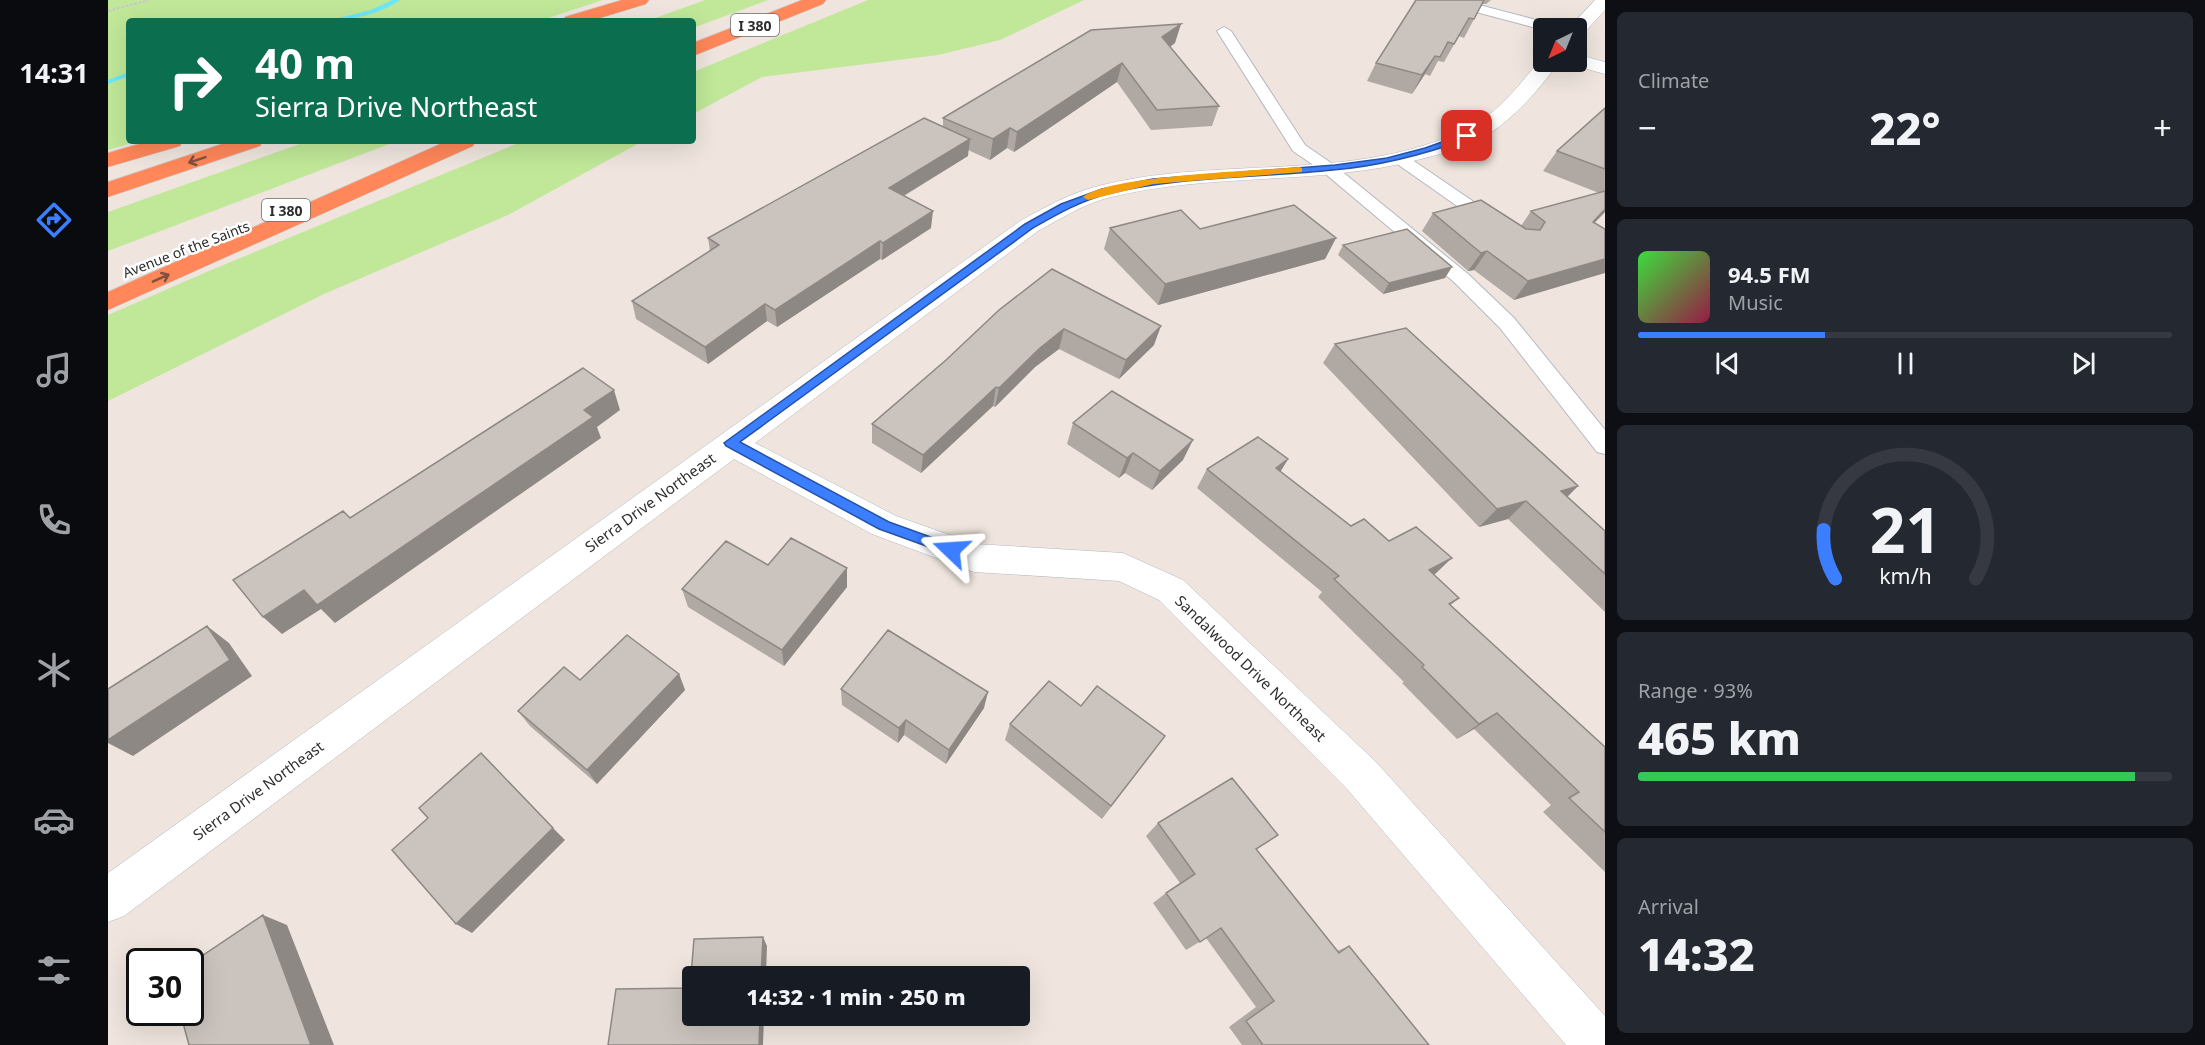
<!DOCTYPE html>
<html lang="en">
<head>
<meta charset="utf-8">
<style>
  :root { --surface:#171b24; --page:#242831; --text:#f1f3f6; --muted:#9ea1a6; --line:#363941; --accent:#3b7eff }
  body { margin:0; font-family:"Noto Sans",sans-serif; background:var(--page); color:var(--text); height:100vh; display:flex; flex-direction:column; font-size:22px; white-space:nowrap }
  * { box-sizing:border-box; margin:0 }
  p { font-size:20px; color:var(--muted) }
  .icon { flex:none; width:33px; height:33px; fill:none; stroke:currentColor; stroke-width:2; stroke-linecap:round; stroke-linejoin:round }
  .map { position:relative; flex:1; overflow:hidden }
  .drawer { display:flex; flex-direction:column; gap:12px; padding:12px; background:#0d0f14; width:600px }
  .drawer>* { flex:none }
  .banner { position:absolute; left:18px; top:18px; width:570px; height:126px; border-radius:6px; box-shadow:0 6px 24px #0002; background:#0b6e4f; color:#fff; overflow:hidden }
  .needle { width:39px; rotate:223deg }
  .buttons { position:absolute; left:1425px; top:18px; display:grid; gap:12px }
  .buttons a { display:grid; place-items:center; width:54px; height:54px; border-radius:6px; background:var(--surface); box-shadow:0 6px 24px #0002; font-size:30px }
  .speed { position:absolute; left:18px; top:948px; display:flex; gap:12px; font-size:30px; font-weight:700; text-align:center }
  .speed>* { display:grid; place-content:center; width:78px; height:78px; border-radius:50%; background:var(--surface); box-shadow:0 6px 24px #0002; line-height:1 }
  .speed .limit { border:3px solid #111; border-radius:9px; background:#fff; color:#111 }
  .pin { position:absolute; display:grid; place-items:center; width:51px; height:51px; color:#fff; margin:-26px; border-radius:12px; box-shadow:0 3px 9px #0006 }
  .me { position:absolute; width:66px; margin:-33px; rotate:290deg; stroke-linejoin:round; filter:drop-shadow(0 0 4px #0008) }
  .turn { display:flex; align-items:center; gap:21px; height:126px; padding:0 30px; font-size:27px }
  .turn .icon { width:78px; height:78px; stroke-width:2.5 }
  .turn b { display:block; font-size:42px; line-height:51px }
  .big { font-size:45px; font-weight:800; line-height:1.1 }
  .drawer .tile { flex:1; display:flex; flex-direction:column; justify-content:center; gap:9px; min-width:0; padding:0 21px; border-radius:9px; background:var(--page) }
  .drawer .dial { align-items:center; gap:0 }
  .dial svg { height:156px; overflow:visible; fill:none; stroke:var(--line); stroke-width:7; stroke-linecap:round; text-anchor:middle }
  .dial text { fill:var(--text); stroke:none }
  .song { display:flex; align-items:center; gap:18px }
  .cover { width:72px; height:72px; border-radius:9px; background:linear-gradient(135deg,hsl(120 70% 55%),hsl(340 70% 35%)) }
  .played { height:6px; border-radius:3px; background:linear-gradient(90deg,var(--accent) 35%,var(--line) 35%) }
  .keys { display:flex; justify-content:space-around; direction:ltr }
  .heat { display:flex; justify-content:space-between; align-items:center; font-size:33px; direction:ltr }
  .charge { height:9px; border-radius:4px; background:linear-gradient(90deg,#34c759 93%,var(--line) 0) }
  .trip { position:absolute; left:574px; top:966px; width:348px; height:60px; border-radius:6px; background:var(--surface); box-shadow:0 6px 24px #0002; font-weight:800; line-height:60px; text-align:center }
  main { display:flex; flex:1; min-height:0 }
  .tab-bar { display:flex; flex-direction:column; width:108px; justify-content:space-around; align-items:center; background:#090b0e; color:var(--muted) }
  .tab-bar .icon { width:42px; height:42px }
  .tab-bar .on { color:var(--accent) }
  .tab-bar b { font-size:27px; color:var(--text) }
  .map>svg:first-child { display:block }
  .green { fill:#c0e898 }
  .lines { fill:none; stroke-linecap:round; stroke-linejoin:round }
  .stream { fill:#6ce7f6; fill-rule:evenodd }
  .lane-casing { stroke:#b2b7c1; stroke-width:2 }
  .street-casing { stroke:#b2b7c1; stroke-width:1 }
  .highway-casing { stroke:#c8c8c8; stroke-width:1 }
  .path { stroke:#c8c8c8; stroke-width:2; stroke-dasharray:3 1.5; stroke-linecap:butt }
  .lane { fill:#fff; fill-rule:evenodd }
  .street { fill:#fff; fill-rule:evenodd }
  .highway { fill:#ff8759; fill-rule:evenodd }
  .wall { fill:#afa8a3 }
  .shaded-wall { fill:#8e8884 }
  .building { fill:#cbc3bd; stroke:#8e8884; stroke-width:1.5 }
  .oneway { stroke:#81513f }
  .route { fill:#3b7eff; stroke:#2652a6; stroke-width:1.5 }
  .slow { fill:#f59e0b }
  .labels { text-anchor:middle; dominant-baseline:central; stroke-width:5; stroke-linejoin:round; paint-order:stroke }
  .shield { fill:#fff; stroke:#6c6c6c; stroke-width:1.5 }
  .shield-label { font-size:14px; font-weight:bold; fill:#2d2d2d }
  .far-street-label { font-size:14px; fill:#2d2d2d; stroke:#fff }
  .street-label { font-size:15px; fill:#2d2d2d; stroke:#fff }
</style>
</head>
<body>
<main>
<nav class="tab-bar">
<b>14:31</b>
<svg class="icon on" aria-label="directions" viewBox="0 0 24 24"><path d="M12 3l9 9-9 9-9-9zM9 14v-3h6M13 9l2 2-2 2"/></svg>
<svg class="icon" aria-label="music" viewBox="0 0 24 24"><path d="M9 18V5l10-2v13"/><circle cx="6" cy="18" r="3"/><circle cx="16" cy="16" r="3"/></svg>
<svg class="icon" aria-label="phone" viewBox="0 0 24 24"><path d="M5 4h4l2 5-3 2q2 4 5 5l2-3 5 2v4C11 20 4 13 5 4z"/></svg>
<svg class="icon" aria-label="climate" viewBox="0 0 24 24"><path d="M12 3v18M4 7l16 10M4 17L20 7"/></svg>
<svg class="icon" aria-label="car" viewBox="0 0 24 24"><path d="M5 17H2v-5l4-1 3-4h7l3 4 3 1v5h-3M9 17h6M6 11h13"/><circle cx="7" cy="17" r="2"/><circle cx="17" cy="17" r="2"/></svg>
<svg class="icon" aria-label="filters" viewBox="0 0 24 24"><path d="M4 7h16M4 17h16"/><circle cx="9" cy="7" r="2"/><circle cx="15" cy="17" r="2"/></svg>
</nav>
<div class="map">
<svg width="1497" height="1045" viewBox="0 0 1497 1045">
  <rect width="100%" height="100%" fill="#efe5de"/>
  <!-- green -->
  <path class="green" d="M 0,0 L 495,0 L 431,21 L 21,21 L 21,141 L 31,141 L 0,150 Z
    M 597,0 L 660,0 L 585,28 L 585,21 L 539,21 Z
    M 760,0 L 976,0 L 892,40 L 830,55 L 654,77 L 585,114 L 585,72 Z
    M 200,141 L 289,141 L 0,251 L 0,212 Z
    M 415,141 L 535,141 L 400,215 L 216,294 L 0,401 L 0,315 L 101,271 Z"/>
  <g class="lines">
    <!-- stream -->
    <path class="stream" d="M 284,0 L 292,0 C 272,14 243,21 219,21 L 263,10 Z
      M 21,72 L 21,76 L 0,84 L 0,80 Z"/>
    <defs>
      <path id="lane" d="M 1332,0 L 1352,0 L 1447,25 L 1449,28 L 1436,30 L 1334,3 Z
        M 1116,27 L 1123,31 L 1197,145 L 1226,165 L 1360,274 L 1406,318 L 1497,430 L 1497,454 L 1489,452 L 1392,328 L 1346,282 L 1214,171 L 1185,151 L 1109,31 Z
        M 1291,153 L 1297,155 L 1391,219 L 1394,223 L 1391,227 L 1379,227 L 1285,161 L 1283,158 Z"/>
      <path id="street" d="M 1487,0 L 1497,0 L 1497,10 L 1474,35 L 1468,36 L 1468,28 L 1461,28 Z
        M 1468,54 L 1497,62 L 1497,74 L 1461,64 L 1459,62 L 1468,62 Z
        M 1434,58 L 1436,62 L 1451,62 C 1434,86 1410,114 1385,131 C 1363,145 1335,154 1309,160 C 1208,186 1101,172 999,198 C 974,205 952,219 930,231 L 647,443 L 788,516 L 867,544 L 1015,553 L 1075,580 L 1268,762 L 1497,1016 L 1497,1045 L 1458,1045 L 1240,790 L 1051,600 L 1011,581 L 866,572 L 764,534 L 626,459 L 16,916 L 0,922 L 0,873 L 912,221 C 936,208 960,194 987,187 C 1109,154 1247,185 1362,127 C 1392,112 1413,82 1434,58 Z"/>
      <path id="highway" d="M 514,0 L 541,0 L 538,4 L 482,21 L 454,21 L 457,17 Z
        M 694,0 L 718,0 L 715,4 L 585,56 L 585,43 Z
        M 41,141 L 75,141 L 72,146 L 0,167 L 0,153 Z
        M 123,141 L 155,141 L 152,146 L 0,197 L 0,182 Z
        M 339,141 L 368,141 L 365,146 L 0,310 L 0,292 Z"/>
    </defs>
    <!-- lane casing -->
    <use href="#lane" class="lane-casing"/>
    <!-- street casing -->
    <use href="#street" class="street-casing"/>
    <!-- highway casing -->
    <use href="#highway" class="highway-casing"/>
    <!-- path -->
    <path class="path" d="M 0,11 L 41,0"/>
    <!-- lane -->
    <use href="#lane" class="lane"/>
    <!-- street -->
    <use href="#street" class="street"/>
    <!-- highway -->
    <use href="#highway" class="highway"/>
  </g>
  <!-- wall -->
  <path class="wall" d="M 1308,0 L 1383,0 L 1378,4 L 1374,4 L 1356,38 L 1351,36 L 1336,62 L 1330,61 L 1322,76 L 1317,74 L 1304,94 L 1259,81 L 1268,63 Z
    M 1067,43 L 1062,47 L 1111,106 L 1104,126 L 1043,130 L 1009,82 L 906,152 L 899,148 L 882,160 L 860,150 L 860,156 L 796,196 L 823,228 L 774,260 L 772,259 L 669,327 L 659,321 L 600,364 L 528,319 L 524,301 L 602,251 L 600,238 L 835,127 L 835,118 Z
    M 1497,108 L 1497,212 L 1406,300 L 1366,270 L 1360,271 L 1314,231 L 1325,213 L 1413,226 L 1423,211 L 1491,193 L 1435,171 L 1449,151 Z
    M 1002,228 L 1092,229 L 1228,238 L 1217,259 L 1050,305 L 996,249 Z
    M 1235,245 L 1337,278 L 1275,294 L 1230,255 Z
    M 944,269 L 1046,345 L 1011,379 L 951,349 L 927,367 L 887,407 L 885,406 L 813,473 L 764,443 L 764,424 Z
    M 1227,344 L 1470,486 L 1459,497 L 1497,531 L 1497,612 L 1400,519 L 1371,527 L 1215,363 Z
    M 965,423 L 1075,460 L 1044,490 L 1017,473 L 1011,478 L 959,444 Z
    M 1180,459 L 1172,472 L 1243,526 L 1281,541 L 1326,575 L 1351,598 L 1343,605 L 1497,747 L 1497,872 L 1435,812 L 1443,805 L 1366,729 L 1349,739 L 1294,683 L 1296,682 L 1210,597 L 1214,592 L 1089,488 L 1099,469 Z
    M 660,565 L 739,587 L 676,666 L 580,607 L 574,589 Z
    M 571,674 L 577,690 L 489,784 L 422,726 L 410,711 L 472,680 Z
    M 733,689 L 876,708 L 838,764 L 796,735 L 790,743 L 734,705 Z
    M 973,706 L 1057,736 L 994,819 L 897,740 L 902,724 Z
    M 1050,823 L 1149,850 L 1229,951 L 1241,946 L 1321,1045 L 1134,1045 L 1121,1027 L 1148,1007 L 1098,938 L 1078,950 L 1045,903 L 1058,893 L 1072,883 L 1038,836 Z"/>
  <!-- shaded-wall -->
  <path class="shaded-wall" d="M 1073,24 L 1067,43 L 1048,56 L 1054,37 Z
    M 1327,56 L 1317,74 L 1304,94 L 1314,75 Z
    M 1014,63 L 1009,82 L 906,152 L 909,132 Z
    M 902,128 L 899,148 L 882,160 L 885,139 Z
    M 862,139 L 860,156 L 780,205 L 781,188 Z
    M 1497,209 L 1497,212 L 1470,240 L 1485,222 Z
    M 825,211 L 823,228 L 774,260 L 775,243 Z
    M 1228,238 L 1217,259 L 1050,305 L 1057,284 Z
    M 772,241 L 772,259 L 669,327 L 667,310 Z
    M 1379,251 L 1366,270 L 1360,271 L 1373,253 Z
    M 1497,259 L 1497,273 L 1406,300 L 1420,281 Z
    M 1344,267 L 1337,278 L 1275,294 L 1281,283 Z
    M 657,304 L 659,321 L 600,364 L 597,347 Z
    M 1053,326 L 1046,345 L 1011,379 L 1018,360 Z
    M 956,329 L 951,349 L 927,367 L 887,407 L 891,388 L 932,348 Z
    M 888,387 L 885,406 L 813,473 L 815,455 Z
    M 506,390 L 512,410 L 489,427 L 493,438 L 227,623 L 213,609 L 174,634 L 155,617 L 476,410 Z
    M 1085,440 L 1075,460 L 1044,490 L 1052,471 Z
    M 1025,453 L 1017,473 L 1011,478 L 1019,458 Z
    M 1180,459 L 1168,479 L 1168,468 Z
    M 1470,486 L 1451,505 L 1453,491 Z
    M 1418,501 L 1400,519 L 1371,527 L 1389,509 Z
    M 1344,558 L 1325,576 L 1321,570 Z
    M 739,568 L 739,587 L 676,666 L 674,650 Z
    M 99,626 L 121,643 L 144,676 L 25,756 L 0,743 L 0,740 Z
    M 571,674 L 577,690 L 489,784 L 479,770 Z
    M 880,692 L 876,708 L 838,764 L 841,750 Z
    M 1389,713 L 1366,729 L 1349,739 L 1371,724 Z
    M 798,720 L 796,735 L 790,743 L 791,728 Z
    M 445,828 L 457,840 L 364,933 L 348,924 Z
    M 155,915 L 179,925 L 226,1045 L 203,1045 Z
    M 655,937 L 659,946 L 658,976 L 653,976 Z
    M 652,1016 L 656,1016 L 655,1045 L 651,1045 Z"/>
  <!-- building -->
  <path class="building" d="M 1308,0 L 1376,0 L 1366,19 L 1361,18 L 1346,44 L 1340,42 L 1332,57 L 1327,56 L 1314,75 L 1268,63 Z
    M 1073,24 L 1054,37 L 1111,106 L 1049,110 L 1014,63 L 909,132 L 902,128 L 885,139 L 835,118 L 983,30 Z
    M 1497,108 L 1497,169 L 1449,151 Z
    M 816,118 L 862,139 L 781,188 L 825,211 L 775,243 L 772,241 L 667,310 L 657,304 L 597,347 L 524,301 L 611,245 L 600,238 Z
    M 1497,191 L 1497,209 L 1485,222 L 1497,229 L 1497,259 L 1420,281 L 1379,251 L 1373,253 L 1325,213 L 1373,200 L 1418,229 L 1432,230 L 1437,222 L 1423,211 Z
    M 1186,205 L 1228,238 L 1057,284 L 1002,228 L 1073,210 L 1092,229 Z
    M 1299,229 L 1344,267 L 1281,283 L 1235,245 Z
    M 944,269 L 1053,326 L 1018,360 L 956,329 L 932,348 L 891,388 L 888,387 L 815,455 L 764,424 L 838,360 L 891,310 Z
    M 1298,328 L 1470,486 L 1453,491 L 1497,531 L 1497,574 L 1418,501 L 1389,509 L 1227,344 Z
    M 475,368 L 506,390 L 476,410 L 485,417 L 209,605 L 196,590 L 155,617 L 125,580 L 235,511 L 242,518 Z
    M 1004,391 L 1085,440 L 1052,471 L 1025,453 L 1019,458 L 965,423 Z
    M 1150,437 L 1180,459 L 1168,468 L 1243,526 L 1256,519 L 1281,541 L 1308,527 L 1344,558 L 1321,570 L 1351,598 L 1341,604 L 1497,747 L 1497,832 L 1461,798 L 1471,792 L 1389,713 L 1371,724 L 1314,667 L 1316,665 L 1226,579 L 1231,576 L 1099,469 Z
    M 683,538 L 739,568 L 674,650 L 574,589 L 618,541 L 660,565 Z
    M 99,626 L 122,660 L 0,740 L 0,689 Z
    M 780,630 L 880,692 L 841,750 L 798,720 L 791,728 L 733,689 Z
    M 519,635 L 571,674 L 479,770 L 410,711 L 456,667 L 472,680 Z
    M 941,681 L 973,706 L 989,686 L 1057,736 L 1003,806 L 902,724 Z
    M 373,753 L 445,828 L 348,924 L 284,850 L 320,818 L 311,808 Z
    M 1124,778 L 1170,835 L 1148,849 L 1231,953 L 1241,946 L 1321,1045 L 1155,1045 L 1138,1021 L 1166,1001 L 1113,928 L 1092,942 L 1058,893 L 1087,874 L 1050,823 Z
    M 155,915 L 203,1045 L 81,1045 L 72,1012 L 82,1012 L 82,964 Z
    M 655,937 L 653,976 L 585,976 L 585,1016 L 652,1016 L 651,1045 L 500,1045 L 508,989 L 582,988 L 586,939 Z"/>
  <!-- one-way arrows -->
  <defs><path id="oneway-shaft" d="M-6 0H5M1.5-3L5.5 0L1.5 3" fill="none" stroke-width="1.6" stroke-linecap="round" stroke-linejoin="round" transform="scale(1.5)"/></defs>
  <g class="oneway">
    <use href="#oneway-shaft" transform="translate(89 160) rotate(161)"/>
    <use href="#oneway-shaft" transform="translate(53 278) rotate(-24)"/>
  </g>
  <!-- route -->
  <path class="route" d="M 1359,133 L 1362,134 L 1362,138 C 1318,154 1273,166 1225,170 C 1150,178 1072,176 999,194 C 972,201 948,215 925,228 L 632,442 L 781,522 L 848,546 L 850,550 L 848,554 L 843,555 L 771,529 L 618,446 L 616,443 L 917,224 L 953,204 L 994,189 L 1045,179 L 1227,165 L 1279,158 L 1317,148 Z"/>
  <!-- slow -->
  <path class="slow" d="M 1191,167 L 1194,168 L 1194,172 L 1045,184 L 980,200 L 975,197 C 1002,175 1150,171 1191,167 Z"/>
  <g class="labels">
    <!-- shield labels -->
    <g class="shield">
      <rect x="623" y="14" width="48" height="22" rx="4.5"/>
      <rect x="154" y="199" width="48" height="22" rx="4.5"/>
    </g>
    <g class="shield-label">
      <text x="647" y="25">I 380</text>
      <text x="178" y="210">I 380</text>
    </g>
    <!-- far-street labels -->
    <g class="far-street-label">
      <text transform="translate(78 249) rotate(-21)">Avenue of the Saints</text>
    </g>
    <!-- street labels -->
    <g class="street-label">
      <text transform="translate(542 502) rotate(-36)">Sierra Drive Northeast</text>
      <text transform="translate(1143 668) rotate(44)">Sandalwood Drive Northeast</text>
      <text transform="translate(150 790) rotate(-36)">Sierra Drive Northeast</text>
    </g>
  </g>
</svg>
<div class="buttons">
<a><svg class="needle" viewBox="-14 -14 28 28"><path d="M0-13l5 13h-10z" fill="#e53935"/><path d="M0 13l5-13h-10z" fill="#9ea1a6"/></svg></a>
</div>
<div class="speed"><div class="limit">30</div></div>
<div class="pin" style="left:1359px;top:136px;background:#d93025"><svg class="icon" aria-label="arrive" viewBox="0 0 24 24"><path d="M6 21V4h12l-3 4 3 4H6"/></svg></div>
<svg class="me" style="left:843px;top:550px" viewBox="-20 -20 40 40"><path d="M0-17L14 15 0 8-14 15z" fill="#3b7eff" stroke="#fff" stroke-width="4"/></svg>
<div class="trip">14:32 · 1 min · 250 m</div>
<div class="banner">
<div class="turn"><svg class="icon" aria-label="right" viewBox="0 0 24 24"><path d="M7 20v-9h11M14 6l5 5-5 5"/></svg><div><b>40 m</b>Sierra Drive Northeast</div></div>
</div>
</div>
<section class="drawer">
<div class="tile"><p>Climate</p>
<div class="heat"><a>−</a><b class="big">22°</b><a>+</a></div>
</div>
<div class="tile">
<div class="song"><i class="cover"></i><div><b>94.5 FM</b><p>Music</p></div></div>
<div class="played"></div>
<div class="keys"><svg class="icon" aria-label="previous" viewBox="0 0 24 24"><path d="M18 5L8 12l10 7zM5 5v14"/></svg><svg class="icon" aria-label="pause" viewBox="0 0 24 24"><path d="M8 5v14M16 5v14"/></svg><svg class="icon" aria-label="next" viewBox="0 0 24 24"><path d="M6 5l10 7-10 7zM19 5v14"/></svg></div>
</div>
<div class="tile dial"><svg viewBox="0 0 100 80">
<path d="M14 69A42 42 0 1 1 86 69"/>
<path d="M14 69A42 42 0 0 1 8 44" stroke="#3b7eff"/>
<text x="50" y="56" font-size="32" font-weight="700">21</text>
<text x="50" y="72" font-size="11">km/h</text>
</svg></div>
<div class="tile"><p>Range · 93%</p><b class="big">465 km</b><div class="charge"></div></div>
<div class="tile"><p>Arrival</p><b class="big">14:32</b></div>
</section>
</main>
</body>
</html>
